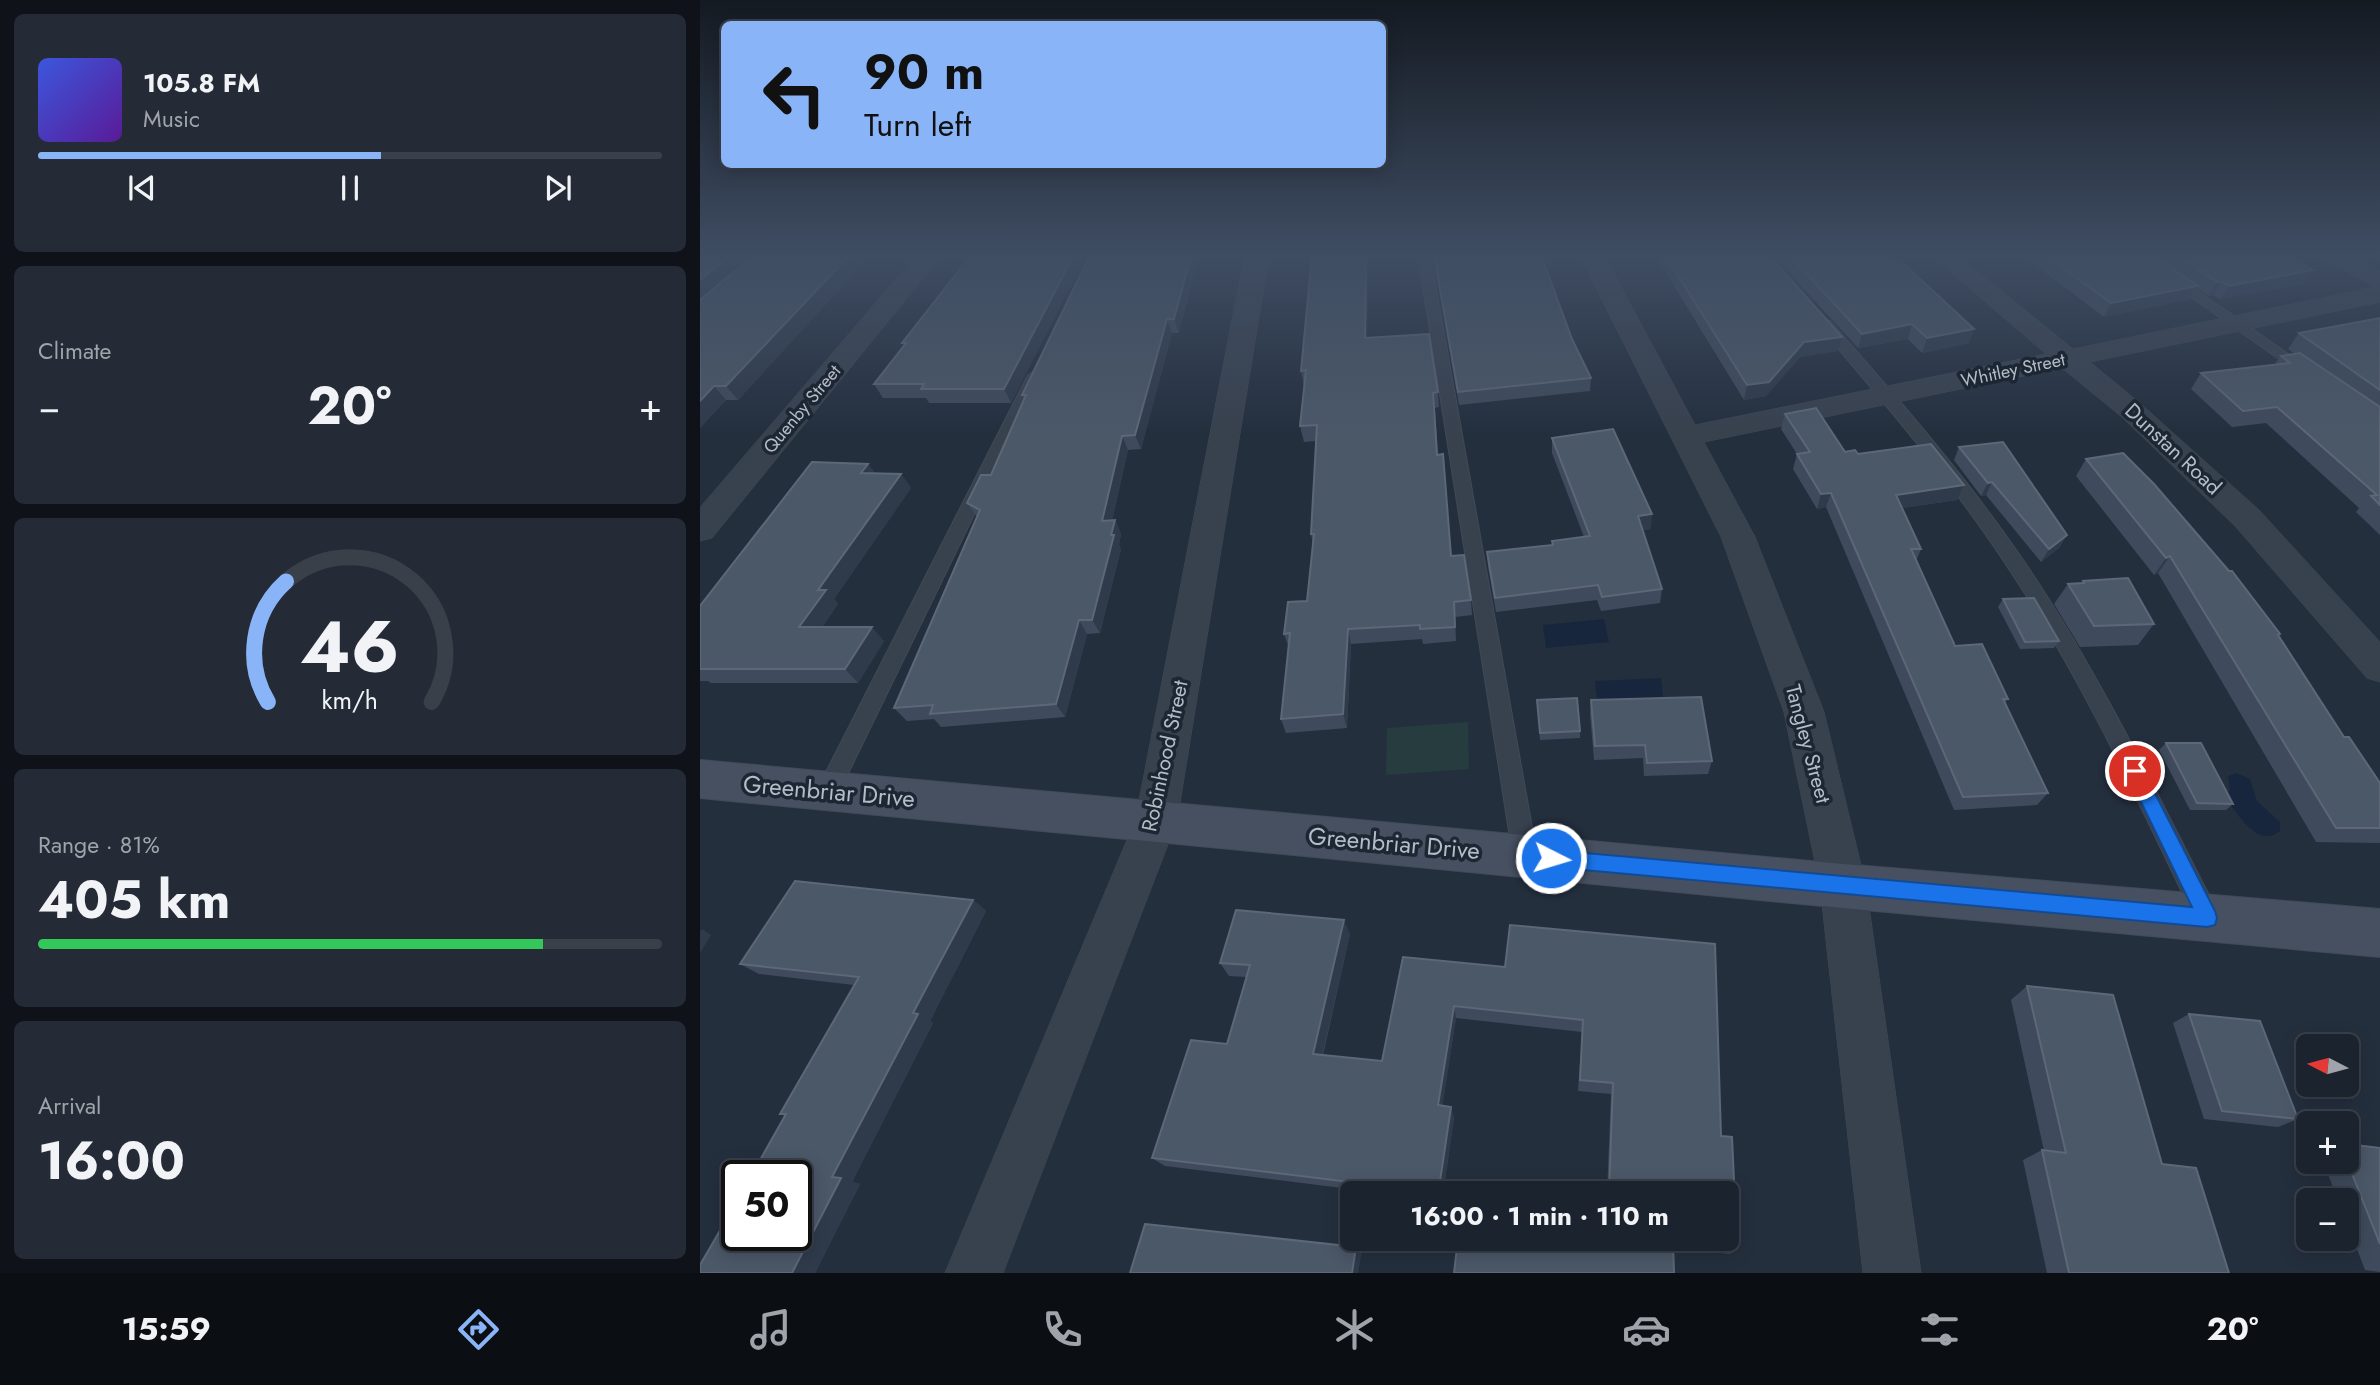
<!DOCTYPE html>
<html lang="en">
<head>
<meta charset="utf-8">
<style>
  :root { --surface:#1b232e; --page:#242b36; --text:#f1f3f6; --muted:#a0a4aa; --line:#39404a; --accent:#8ab4f8 }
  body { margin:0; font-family:Jost,sans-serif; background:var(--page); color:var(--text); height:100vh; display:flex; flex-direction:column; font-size:26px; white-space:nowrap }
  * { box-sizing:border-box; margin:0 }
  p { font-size:23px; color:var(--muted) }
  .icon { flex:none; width:38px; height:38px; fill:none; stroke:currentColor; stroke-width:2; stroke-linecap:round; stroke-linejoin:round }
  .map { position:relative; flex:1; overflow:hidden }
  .drawer { display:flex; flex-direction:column; gap:14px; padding:14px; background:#0f1319; width:700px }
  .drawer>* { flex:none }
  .guide { position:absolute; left:21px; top:21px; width:665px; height:147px; border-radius:10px; box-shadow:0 4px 18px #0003,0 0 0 2px var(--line); background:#8ab4f8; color:#111; overflow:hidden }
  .needle { width:46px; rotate:276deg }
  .tools { position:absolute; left:1596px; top:1034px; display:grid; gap:14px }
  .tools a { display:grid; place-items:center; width:63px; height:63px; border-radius:10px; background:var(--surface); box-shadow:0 4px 18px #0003,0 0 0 2px var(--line); font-size:35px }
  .speed { position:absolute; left:21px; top:1160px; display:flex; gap:14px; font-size:35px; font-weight:700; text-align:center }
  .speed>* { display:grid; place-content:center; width:91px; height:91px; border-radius:50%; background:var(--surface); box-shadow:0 4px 18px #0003,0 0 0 2px var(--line); line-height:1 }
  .speed .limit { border:4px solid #111; border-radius:10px; background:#fff; color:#111 }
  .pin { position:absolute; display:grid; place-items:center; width:60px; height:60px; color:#fff; margin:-30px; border:4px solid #fff; border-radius:50%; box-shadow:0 2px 7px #0007 }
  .me { position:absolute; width:77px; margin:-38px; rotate:95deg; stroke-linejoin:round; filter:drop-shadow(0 0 5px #0008) }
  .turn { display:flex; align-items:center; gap:24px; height:147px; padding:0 28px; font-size:32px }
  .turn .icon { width:91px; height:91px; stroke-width:2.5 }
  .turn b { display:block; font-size:49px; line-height:60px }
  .big { font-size:52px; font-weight:700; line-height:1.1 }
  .drawer .tile { flex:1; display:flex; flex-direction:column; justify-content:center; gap:10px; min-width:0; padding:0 24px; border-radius:10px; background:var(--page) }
  .drawer .dial { align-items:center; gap:0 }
  .dial svg { height:182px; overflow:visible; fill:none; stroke:var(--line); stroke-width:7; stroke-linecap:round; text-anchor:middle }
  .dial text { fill:var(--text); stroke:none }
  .song { display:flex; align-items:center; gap:21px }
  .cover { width:84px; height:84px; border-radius:10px; background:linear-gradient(135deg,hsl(230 70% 55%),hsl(270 70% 35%)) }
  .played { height:7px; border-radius:4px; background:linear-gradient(90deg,var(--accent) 55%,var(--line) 55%) }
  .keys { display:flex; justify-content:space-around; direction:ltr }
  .heat { display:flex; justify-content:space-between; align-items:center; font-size:38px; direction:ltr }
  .charge { height:10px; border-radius:5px; background:linear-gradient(90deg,#34c759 81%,var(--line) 0) }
  .trip { position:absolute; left:640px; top:1181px; width:399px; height:70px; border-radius:10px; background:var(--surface); box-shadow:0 4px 18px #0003,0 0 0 2px var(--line); font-weight:700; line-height:70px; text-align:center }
  .tab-bar { display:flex; height:112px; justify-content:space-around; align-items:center; background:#0b0e12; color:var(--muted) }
  .tab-bar .icon { width:49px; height:49px }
  .tab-bar .current { color:var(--accent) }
  .tab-bar b { font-size:32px; color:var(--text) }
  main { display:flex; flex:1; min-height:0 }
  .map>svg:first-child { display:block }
  .green { fill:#263c3f }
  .water { fill:#17263c }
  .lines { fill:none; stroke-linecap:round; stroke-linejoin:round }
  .lane-casing { stroke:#414a57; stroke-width:2 }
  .street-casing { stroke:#414a57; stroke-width:1 }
  .secondary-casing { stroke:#414a57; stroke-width:2 }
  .lane { fill:#38414e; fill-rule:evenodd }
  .street { fill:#38414e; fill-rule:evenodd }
  .secondary { fill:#465061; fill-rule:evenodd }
  .wall { fill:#3f4b5c }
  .shaded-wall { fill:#2f3b4b }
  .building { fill:#4b5868; stroke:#5c6777; stroke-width:2 }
  .route { fill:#1a73e8; stroke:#114b97; stroke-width:2 }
  .labels { text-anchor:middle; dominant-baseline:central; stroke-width:7; stroke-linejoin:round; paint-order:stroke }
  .far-street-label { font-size:18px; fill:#b4bcc9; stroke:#1d2633 }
  .street-label { font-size:21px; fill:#b4bcc9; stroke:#1d2633 }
  .near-street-label { font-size:24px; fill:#b4bcc9; stroke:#1d2633 }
</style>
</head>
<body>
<main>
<section class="drawer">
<div class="tile">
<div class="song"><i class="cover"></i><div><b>105.8 FM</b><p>Music</p></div></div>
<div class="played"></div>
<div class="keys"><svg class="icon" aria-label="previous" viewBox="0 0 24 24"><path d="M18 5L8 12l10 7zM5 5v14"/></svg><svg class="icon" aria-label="pause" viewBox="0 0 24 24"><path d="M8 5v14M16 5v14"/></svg><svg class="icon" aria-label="next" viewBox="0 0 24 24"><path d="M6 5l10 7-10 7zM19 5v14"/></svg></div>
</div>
<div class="tile"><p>Climate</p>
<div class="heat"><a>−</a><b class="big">20°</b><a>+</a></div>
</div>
<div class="tile dial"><svg viewBox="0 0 100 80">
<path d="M14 69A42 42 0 1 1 86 69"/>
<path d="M14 69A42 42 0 0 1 22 16" stroke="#8ab4f8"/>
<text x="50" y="56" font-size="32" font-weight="700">46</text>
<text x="50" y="72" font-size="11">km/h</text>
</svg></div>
<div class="tile"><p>Range · 81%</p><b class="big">405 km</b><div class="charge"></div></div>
<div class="tile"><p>Arrival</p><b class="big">16:00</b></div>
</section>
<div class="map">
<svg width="1680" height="1273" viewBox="0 0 1680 1273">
  <rect width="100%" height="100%" fill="#242f3e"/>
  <!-- green -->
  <path class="green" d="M 768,722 L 769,769 L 686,775 L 687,728 Z"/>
  <!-- water -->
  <path class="water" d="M 904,619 L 909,642 L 846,648 L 843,625 Z
    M 961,678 L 963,697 L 897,700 L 895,681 Z
    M 1536,773 L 1550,779 L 1557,801 L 1580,822 L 1580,831 C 1557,850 1536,811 1524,796 L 1530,790 L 1528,776 Z"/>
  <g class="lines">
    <defs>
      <path id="lane" d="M 718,255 L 730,255 L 837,856 L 833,864 L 825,867 L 817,864 L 813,856 Z
        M 1432,255 L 1446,255 L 1611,370 L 1609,373 L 1599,373 Z
        M 1125,320 L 1130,321 C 1200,401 1270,481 1329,569 C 1401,677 1457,794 1516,909 L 1519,917 L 1516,925 L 1507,929 L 1498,925 C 1441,808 1387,688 1315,578 C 1258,489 1189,408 1120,327 L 1120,321 Z
        M 335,371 L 342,375 L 136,798 L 128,801 L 120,798 L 117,791 L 120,784 L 328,375 Z"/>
      <path id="street" d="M 217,255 L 242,255 L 12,538 L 0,541 L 0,508 Z
        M 545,255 L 569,255 L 477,821 L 303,1273 L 245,1273 L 435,821 Z
        M 880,255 L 904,255 L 995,425 L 1346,354 L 1231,255 L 1257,255 L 1373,349 L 1675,287 L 1626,260 L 1622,255 L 1651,255 L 1680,271 L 1680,302 L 1390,362 L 1442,405 L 1559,510 L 1680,642 L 1680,682 L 1667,678 L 1535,526 L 1422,417 L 1362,368 L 1004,442 L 1055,537 L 1124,712 L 1166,886 L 1221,1273 L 1163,1273 L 1120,886 L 1084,712 L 1021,537 Z"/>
      <path id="secondary" d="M 0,760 L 1143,864 L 1680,909 L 1680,957 L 1143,908 L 0,798 Z"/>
    </defs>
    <!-- lane casing -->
    <use href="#lane" class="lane-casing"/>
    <!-- street casing -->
    <use href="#street" class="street-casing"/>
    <!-- secondary casing -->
    <use href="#secondary" class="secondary-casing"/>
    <!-- lane -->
    <use href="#lane" class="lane"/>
    <!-- street -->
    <use href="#street" class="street"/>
    <!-- secondary -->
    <use href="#secondary" class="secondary"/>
  </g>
  <!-- wall -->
  <path class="wall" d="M 0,255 L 171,255 L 38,400 L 26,400 L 0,428 Z
    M 271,255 L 386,255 L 311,403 L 229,403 L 226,398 L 183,398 L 174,384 L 204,346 L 202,343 Z
    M 499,255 L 479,333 L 472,333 L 441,449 L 428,450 L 412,521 L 415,520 L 421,534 L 419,545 L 421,549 L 400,633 L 387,634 L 365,717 L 241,727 L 234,719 L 207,721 L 194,708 L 277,517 L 267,503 L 291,475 L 324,400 L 322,395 Z
    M 668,255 L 667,338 L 738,392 L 739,407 L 735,408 L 738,455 L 751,556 L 771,600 L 772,615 L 755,617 L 756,641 L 723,644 L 722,639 L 651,644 L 647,728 L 586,733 L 581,719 L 589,648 L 584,634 L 607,601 L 613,544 L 611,534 L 616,441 L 604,442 L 600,426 L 604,386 L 601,371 Z
    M 733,255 L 841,255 L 872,339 L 891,378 L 890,391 L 759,405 Z
    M 955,255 L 1069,255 L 1138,351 L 1100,357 L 1066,396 L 1044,400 Z
    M 1073,255 L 1186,255 L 1274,329 L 1269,343 L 1222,353 L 1208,339 L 1158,348 Z
    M 1322,255 L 1588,255 L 1604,284 L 1520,299 L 1513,295 L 1509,296 L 1497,287 L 1490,299 L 1404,317 Z
    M 1680,318 L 1680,535 L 1656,512 L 1659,508 L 1566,423 L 1532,427 L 1491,389 L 1501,373 L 1574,365 L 1581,356 L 1595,354 L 1588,349 L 1599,333 Z
    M 1085,414 L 1145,452 L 1264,485 L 1257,500 L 1202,508 L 1221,549 L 1216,561 L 1255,646 L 1308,699 L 1305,703 L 1348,793 L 1337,805 L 1254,810 L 1126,507 L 1117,509 L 1093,469 L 1097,454 L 1081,429 Z
    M 852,438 L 951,529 L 942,530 L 962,589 L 960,603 L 901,611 L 897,600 L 796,612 L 788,567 L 787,552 L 852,545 L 852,541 L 884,537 L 852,453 Z
    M 1259,447 L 1367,535 L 1359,548 L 1341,562 L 1286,495 L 1281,496 L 1254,460 Z
    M 1386,459 L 1580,634 L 1579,636 L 1644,737 L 1680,783 L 1680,843 L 1616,842 L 1458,573 L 1454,575 L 1376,476 Z
    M 168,464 L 175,473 L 201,474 L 211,488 L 134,599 L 138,604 L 122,627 L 184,641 L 158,683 L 11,683 L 8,681 L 0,681 L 0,606 Z
    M 1383,581 L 1454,624 L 1438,645 L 1380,647 L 1354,604 L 1368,584 L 1382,583 Z
    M 1303,599 L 1359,641 L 1354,648 L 1320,649 L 1298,607 Z
    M 837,700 L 880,731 L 880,738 L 840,740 Z
    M 891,700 L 1012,761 L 1008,774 L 944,776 L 943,758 L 894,760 L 890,714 Z
    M 1466,743 L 1533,804 L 1526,810 L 1490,810 L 1459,750 Z
    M 273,900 L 286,911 L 230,1021 L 233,1023 L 152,1182 L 160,1184 L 115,1273 L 85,1116 L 80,1114 L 154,985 L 59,974 L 40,964 Z
    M 810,925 L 1021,1136 L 1037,1248 L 1030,1254 L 973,1248 L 754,1273 L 1027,1194 L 907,1194 L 911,1094 L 878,1091 L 882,1032 L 756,1018 L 742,1106 L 754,1117 L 744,1188 L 674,1192 L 465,1166 L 452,1158 L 527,1044 L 546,977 L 529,976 L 520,963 L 650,934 L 623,1055 L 682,1061 L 805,967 Z
    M 1327,986 L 1462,1164 L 1529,1273 L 1347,1273 L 1323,1160 L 1342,1150 L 1344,1151 L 1311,1000 Z
    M 1489,1014 L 1598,1119 L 1578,1127 L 1504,1119 L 1473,1023 Z
    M 1680,1148 L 1680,1272 L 1665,1270 L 1647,1223 L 1647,1200 L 1638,1200 L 1623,1162 L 1647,1162 Z"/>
  <!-- shaded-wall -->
  <path class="shaded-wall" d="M 31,255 L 57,255 L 0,302 L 0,280 Z
    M 150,255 L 171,255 L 38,400 L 26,386 Z
    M 374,255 L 386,255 L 311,403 L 304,389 Z
    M 491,255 L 499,255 L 479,333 L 474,319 Z
    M 666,255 L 668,255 L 667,353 L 665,338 Z
    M 1613,270 L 1604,284 L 1520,299 L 1529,286 Z
    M 1521,281 L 1513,295 L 1509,296 L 1517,282 Z
    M 1498,286 L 1490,299 L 1404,317 L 1411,303 Z
    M 467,319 L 472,333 L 441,449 L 435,435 Z
    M 1212,324 L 1208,339 L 1158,348 L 1162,334 Z
    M 1274,329 L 1269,343 L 1222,353 L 1227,338 Z
    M 1142,337 L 1138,351 L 1100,357 L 1066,396 L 1044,400 L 1047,385 L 1104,342 Z
    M 14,386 L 26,400 L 0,428 L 0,401 Z
    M 422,436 L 428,450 L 409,535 L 402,521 Z
    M 168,464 L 179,478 L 161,473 Z
    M 201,474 L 211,488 L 134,599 L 138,604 L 113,641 L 99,627 L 118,590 Z
    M 1292,482 L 1286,495 L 1281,496 L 1288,483 Z
    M 1264,485 L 1257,500 L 1190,510 L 1196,495 Z
    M 1131,493 L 1126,507 L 1117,509 L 1121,494 Z
    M 952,514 L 951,529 L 936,531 L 938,516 Z
    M 415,520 L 421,534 L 419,545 L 421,549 L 400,633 L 392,620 Z
    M 1367,535 L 1359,548 L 1341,562 L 1349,549 Z
    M 1470,556 L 1458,573 L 1454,575 L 1466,558 Z
    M 379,620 L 387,634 L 365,717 L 356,704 Z
    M 172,627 L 184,641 L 158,683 L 145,669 Z
    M 648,629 L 651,644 L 647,728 L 643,714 Z
    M 273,900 L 286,911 L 230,1021 L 233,1023 L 152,1182 L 160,1184 L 115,1273 L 92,1273 L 132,1177 L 213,1013 Z
    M 644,920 L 650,934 L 620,1065 L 613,1054 Z
    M 2,929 L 11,935 L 0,953 L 0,932 Z
    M 754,1006 L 756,1018 L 741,1115 L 738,1105 Z
    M 751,1107 L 754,1117 L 743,1194 L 739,1188 Z
    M 656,1247 L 662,1251 L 658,1273 L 652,1273 Z"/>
  <!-- building -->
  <path class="building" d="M 0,255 L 31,255 L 0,280 Z
    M 54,255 L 150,255 L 26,386 L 14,386 L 0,401 L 0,300 Z
    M 271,255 L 374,255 L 304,389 L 221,389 L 224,384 L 174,384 L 206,343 L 202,343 Z
    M 390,255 L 491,255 L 474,319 L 467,319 L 435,435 L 422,436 L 402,521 L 415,520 L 411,535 L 414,535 L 392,620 L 379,620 L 356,704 L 230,714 L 233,705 L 194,708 L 280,510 L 267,503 L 281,475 L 291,475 L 326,395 L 322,395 Z
    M 612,255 L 666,255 L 665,338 L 729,334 L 738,392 L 733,393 L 737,455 L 743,454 L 751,556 L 764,555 L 771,600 L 754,602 L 755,627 L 720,629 L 720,625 L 648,629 L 643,714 L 581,719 L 590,633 L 584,634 L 588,602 L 607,601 L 614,534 L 611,534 L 617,425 L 600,426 L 606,370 L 601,371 Z
    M 734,255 L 841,255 L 872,339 L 891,378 L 758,392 Z
    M 965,255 L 1069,255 L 1142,337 L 1104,342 L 1069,382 L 1047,385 Z
    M 1089,255 L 1186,255 L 1195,262 L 1201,261 L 1274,329 L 1227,338 L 1212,324 L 1162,334 Z
    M 1345,255 L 1452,255 L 1498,286 L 1411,303 Z
    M 1476,255 L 1588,255 L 1613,270 L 1529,286 L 1521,281 L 1517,282 Z
    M 1680,318 L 1680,390 L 1599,333 Z
    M 1600,353 L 1680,407 L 1680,505 L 1671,496 L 1677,495 L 1577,407 L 1543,411 L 1501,373 L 1590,363 L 1581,356 Z
    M 1116,408 L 1145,452 L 1155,450 L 1158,454 L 1231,444 L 1264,485 L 1196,495 L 1221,549 L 1211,549 L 1255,646 L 1282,644 L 1308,699 L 1303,699 L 1348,793 L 1263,797 L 1131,493 L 1121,494 L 1097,454 L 1110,452 L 1085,414 Z
    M 913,429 L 952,514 L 938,516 L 962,589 L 902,597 L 898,585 L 795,598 L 787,552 L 853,545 L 852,541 L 890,536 L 852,438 Z
    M 1303,442 L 1367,535 L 1349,549 L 1292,482 L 1288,483 L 1259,447 Z
    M 1423,453 L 1454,484 L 1529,571 L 1532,571 L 1580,634 L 1578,635 L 1644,737 L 1649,737 L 1680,783 L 1680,828 L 1636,828 L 1470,556 L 1466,558 L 1386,459 Z
    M 112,462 L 168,464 L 161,473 L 201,474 L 118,590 L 126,590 L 99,627 L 172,627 L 145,669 L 0,669 L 0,606 Z
    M 1428,578 L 1454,624 L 1394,626 L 1368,584 L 1384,583 L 1383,581 Z
    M 1334,598 L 1359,641 L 1325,642 L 1303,599 Z
    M 1001,697 L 1012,761 L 947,763 L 945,745 L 895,746 L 891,700 Z
    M 877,698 L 880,731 L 840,733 L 837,700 Z
    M 1466,743 L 1501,743 L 1533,804 L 1497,803 Z
    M 95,881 L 273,900 L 213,1013 L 218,1014 L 132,1177 L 141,1178 L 92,1273 L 0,1273 L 0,1265 L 37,1201 L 37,1236 L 96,1236 L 96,1176 L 51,1176 L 86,1114 L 80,1114 L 159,977 L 40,964 Z
    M 536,910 L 644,920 L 613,1054 L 682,1061 L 703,957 L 805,967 L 810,925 L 1015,944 L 1021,1136 L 1032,1137 L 1037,1248 L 973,1241 L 974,1273 L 754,1273 L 758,1239 L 1027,1239 L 1027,1194 L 909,1194 L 913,1083 L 880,1080 L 883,1020 L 754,1006 L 738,1105 L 751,1107 L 739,1188 L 795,1194 L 674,1194 L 675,1185 L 452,1158 L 491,1040 L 527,1044 L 550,965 L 520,963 Z
    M 1327,986 L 1413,995 L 1462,1164 L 1496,1168 L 1529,1273 L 1369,1273 L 1342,1150 L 1366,1153 Z
    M 1489,1014 L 1560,1021 L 1598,1119 L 1522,1111 Z
    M 1647,1144 L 1680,1148 L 1680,1244 L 1647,1161 Z
    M 445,1224 L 656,1247 L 652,1273 L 430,1273 Z"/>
  <!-- sky -->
  <linearGradient id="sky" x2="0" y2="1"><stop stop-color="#141a22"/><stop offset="0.59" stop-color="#3f4d63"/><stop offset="1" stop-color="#3f4d63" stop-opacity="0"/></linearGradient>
  <rect width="1680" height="433" fill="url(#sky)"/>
  <!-- route -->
  <path class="route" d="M 1435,764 L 1441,766 L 1515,911 L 1517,918 L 1515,925 L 1507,927 L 851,867 L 845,865 L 842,858 L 845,852 L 851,850 L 1492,907 L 1426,771 L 1429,766 Z"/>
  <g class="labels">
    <!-- far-street labels -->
    <g class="far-street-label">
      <text transform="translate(1313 370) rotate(-12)">Whitley Street</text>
      <text transform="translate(102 409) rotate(-50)">Quenby Street</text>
    </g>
    <!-- street labels -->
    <g class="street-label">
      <text transform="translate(1473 449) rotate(43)">Dunstan Road</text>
      <text transform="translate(1108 744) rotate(75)">Tangley Street</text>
      <text transform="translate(465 756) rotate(-78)">Robinhood Street</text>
    </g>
    <!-- near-street labels -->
    <g class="near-street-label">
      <text transform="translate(129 791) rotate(5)">Greenbriar Drive</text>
      <text transform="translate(694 843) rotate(5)">Greenbriar Drive</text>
    </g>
  </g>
</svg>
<div class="tools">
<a><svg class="needle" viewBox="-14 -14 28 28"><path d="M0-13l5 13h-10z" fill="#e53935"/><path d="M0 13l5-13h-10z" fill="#a0a4aa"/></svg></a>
<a>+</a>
<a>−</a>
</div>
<div class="speed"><div class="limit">50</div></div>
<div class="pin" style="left:1435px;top:771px;background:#d93025"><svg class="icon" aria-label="arrive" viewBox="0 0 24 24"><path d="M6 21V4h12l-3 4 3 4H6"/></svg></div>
<svg class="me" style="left:851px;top:858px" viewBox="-20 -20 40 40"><circle r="17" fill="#1a73e8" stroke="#fff" stroke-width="3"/><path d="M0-11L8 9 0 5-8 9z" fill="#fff"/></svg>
<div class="trip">16:00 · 1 min · 110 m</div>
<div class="guide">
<div class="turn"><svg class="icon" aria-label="left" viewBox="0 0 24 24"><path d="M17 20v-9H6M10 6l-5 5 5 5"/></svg><div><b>90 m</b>Turn left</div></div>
</div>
</div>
</main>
<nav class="tab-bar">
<b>15:59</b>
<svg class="icon current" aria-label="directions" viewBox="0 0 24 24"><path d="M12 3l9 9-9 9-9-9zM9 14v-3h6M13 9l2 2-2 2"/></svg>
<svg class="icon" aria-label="music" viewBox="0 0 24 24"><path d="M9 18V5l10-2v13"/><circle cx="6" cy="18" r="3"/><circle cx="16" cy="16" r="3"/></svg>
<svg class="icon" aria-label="phone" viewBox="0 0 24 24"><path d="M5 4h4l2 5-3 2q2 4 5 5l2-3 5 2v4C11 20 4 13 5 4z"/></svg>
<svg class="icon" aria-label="climate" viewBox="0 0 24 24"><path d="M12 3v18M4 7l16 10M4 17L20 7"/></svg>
<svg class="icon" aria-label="car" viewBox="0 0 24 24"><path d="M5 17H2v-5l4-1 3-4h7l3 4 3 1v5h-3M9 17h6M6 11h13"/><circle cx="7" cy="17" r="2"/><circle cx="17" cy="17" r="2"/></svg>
<svg class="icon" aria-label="filters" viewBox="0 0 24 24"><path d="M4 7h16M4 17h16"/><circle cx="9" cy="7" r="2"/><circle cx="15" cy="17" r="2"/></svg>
<b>20°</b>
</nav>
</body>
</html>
